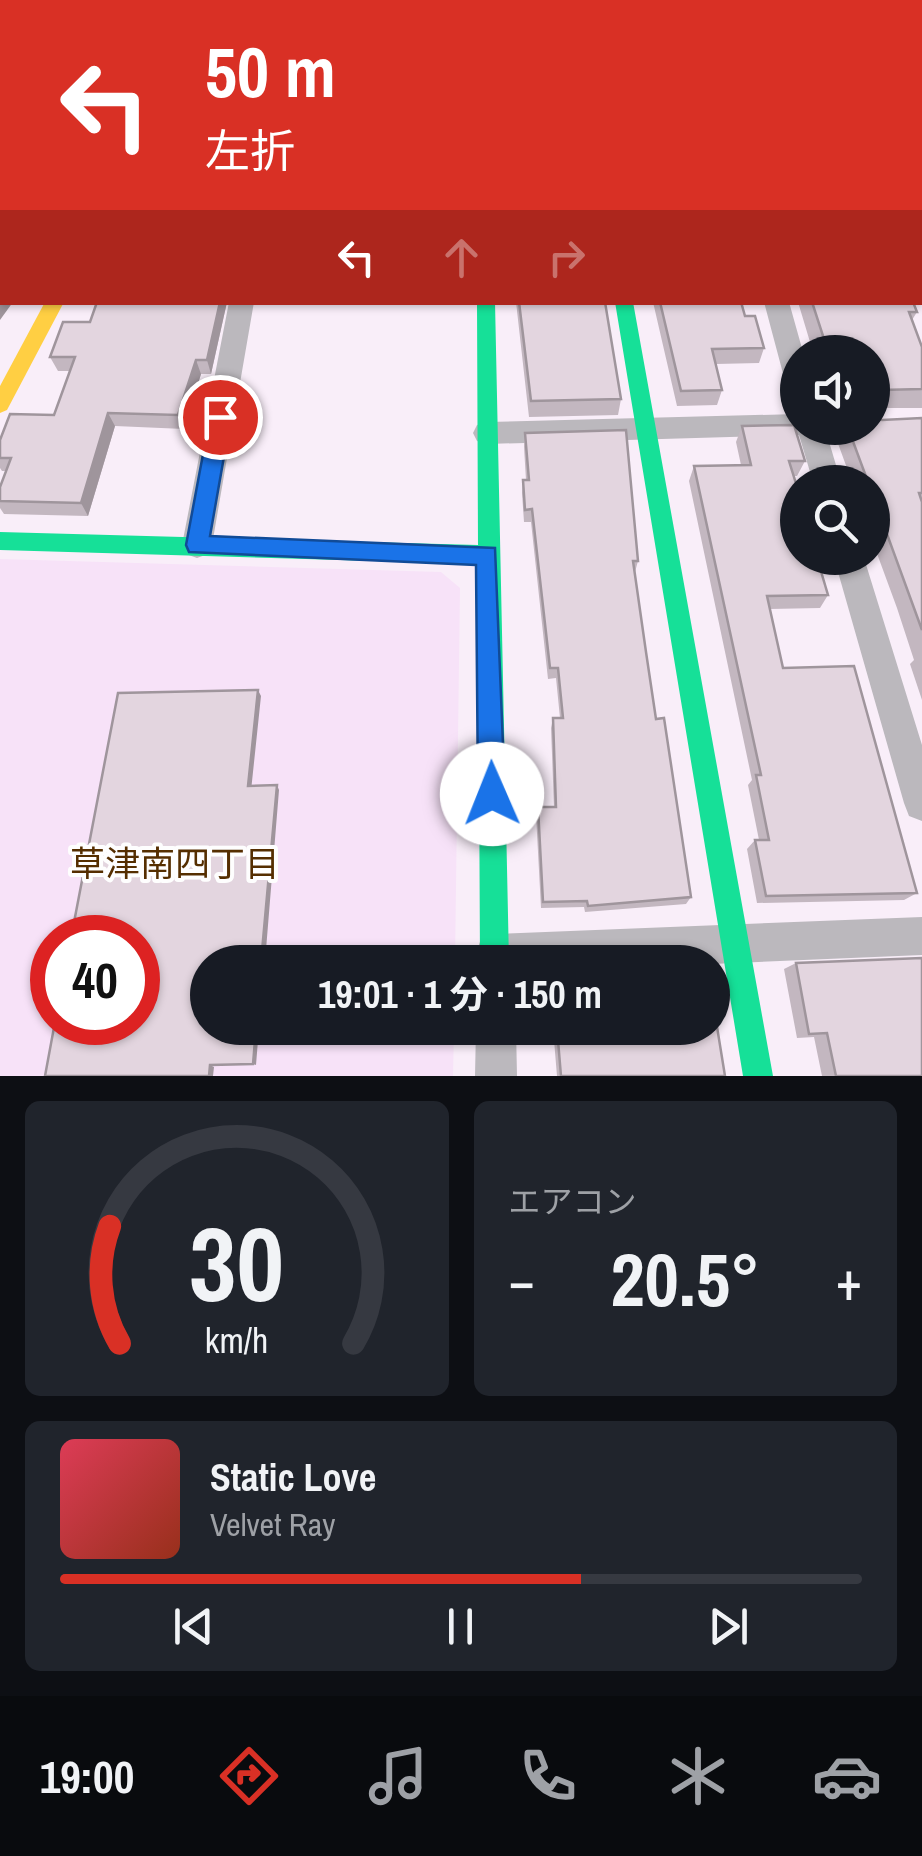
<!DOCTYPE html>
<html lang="ja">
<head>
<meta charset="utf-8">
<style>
  :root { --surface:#171b24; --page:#20242c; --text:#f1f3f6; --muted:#9ea1a6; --line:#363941; --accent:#d93025 }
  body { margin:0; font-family:"Archivo Narrow","Noto Sans JP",sans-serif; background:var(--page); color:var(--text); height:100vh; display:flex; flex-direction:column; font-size:38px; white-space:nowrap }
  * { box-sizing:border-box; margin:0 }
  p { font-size:32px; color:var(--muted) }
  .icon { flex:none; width:55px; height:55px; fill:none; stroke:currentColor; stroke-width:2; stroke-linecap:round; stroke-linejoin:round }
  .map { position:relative; height:1076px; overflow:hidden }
  .details { display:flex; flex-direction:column; gap:25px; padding:25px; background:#0d0f14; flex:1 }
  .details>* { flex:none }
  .top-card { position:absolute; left:0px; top:0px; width:922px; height:305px; box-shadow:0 2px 8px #0004; background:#d93025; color:#fff; overflow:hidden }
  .fabs { position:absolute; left:780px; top:335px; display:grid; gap:20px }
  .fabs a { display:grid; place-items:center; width:110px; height:110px; border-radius:50%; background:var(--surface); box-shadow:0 2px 8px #0004; font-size:50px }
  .speed { position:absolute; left:30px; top:915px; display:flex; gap:20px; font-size:50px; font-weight:700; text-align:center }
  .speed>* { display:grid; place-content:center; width:130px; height:130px; border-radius:50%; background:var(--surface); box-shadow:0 2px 8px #0004; line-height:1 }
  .speed .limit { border:15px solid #d22; background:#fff; color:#111 }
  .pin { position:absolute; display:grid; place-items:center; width:85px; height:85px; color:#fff; margin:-42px; border:5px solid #fff; border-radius:50%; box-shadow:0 2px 10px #0007 }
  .me { position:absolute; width:110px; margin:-55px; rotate:359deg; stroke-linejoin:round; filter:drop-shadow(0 0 8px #0008) }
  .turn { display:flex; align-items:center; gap:35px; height:210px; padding:0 40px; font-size:45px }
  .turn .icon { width:130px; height:130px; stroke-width:2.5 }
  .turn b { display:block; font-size:70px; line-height:85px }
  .lanes { display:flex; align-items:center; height:95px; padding:0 40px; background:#0003; justify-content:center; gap:50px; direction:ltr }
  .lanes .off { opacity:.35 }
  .big { font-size:75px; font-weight:700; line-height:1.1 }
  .details .tile { flex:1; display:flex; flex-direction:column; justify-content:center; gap:15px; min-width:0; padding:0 35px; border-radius:15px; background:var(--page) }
  .details .dial { align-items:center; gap:0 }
  .dial svg { height:260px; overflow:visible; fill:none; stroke:var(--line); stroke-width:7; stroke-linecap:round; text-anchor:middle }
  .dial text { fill:var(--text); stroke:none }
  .song { display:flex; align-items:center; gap:30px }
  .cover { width:120px; height:120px; border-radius:15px; background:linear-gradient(135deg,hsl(350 70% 55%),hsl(10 70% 35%)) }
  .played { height:10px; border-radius:5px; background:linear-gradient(90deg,var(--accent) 65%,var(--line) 65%) }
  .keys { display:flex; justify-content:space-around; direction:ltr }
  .heat { display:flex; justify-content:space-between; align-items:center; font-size:55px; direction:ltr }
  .details .tiles { flex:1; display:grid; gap:25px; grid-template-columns:1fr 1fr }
  .tile:last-child { grid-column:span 2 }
  .trip { position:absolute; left:190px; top:945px; width:540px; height:100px; border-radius:50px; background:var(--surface); box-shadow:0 2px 8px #0004; font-weight:700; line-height:100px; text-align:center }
  .menu { display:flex; height:160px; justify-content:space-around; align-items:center; background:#090b0e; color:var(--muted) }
  .menu .icon { width:70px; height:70px }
  .menu .on { color:var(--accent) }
  .menu b { font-size:45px; color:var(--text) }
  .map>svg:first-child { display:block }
  .built { fill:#f7e2f8; fill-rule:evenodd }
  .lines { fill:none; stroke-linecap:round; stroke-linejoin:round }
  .street { fill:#bbb8bd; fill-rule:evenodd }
  .fast { fill:#16e098; fill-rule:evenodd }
  .slow { fill:#ffcf43; fill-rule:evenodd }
  .jam { stroke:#f24e42; stroke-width:22 }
  .wall { fill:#c3b7c0 }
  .shaded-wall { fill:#9f959c }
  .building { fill:#e3d5df; stroke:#9f959c; stroke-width:2.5 }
  .route { fill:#1a73e8; stroke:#114b97; stroke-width:2.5 }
  .labels { text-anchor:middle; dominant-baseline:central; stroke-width:8; stroke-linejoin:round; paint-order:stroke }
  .near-neighbourhood-label { font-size:35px; fill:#552e00; stroke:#fefefe }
</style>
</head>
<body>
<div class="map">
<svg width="922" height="1076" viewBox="0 0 922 1076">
  <rect width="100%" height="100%" fill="#f9eef9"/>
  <!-- built -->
  <path class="built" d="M 0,559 L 441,572 L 460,588 L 455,962 L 208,962 L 208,1028 L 454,1028 L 453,1076 L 0,1076 ZM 52,938 L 138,938 L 138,1022 L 52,1022 Z"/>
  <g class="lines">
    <!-- street -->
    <path class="street" d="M 467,0 L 533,0 L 534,2 L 468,2 Z
      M 920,76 L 922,76 L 922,88 L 920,88 Z
      M 920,145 L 922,145 L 922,159 L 920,159 Z
      M 920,278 L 922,279 L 922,302 L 920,301 Z
      M 229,302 L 254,302 L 212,545 L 208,554 L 197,558 L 186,554 L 182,545 Z
      M 764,302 L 789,302 L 803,352 L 798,352 L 798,391 L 785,381 Z
      M 798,414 L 798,428 L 825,428 L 841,482 L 813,482 L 799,435 L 487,444 L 477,441 L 473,433 L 477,425 L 487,422 Z
      M 834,558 L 864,558 L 922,745 L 922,821 L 909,816 L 904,803 Z
      M 922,917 L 922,955 L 712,964 L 480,962 L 476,953 L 481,939 L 495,934 Z
      M 476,1028 L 516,1028 L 517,1076 L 475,1076 Z"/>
    <!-- fast -->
    <path class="fast" d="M 477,302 L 495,302 L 509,962 L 480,962 L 478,564 L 0,550 L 0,532 L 478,545 Z
      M 615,302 L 633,302 L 773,1076 L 743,1076 Z"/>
    <!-- slow -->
    <path class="slow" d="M 45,302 L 64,302 L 7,410 L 0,413 L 0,386 Z"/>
    <!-- jam -->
    <path class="jam" d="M 895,0 L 922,1"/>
  </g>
  <!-- wall -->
  <path class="wall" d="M 0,0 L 226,0 L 226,2 L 2,2 L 2,79 L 0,79 Z
    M 920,154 L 922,154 L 922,219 L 920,215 Z
    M 227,302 L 211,374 L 201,374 L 184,429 L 115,426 L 88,516 L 4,514 L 0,508 L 0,487 L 6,471 L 2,471 L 0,468 L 0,440 L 54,415 L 70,371 L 58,371 L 50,357 L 90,322 Z
    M 516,302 L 605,302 L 621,399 L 618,415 L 529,417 Z
    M 653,302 L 741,302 L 745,316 L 764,348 L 759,363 L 716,364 L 722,390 L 717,405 L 677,406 Z
    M 798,302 L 913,302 L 917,312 L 912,320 L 922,347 L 922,408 L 877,408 L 874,415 L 882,420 L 922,418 L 922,700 L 910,664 L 914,660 L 897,608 L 872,540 L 872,482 L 852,482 L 836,438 L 841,428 L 872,428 L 872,352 L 813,352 Z
    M 742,426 L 805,461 L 797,476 L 793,476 L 828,595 L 820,608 L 770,609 L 783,668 L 917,893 L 904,900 L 757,903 L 747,849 L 755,840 L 759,840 L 748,785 L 752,780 L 689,481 L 694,466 L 741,465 L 736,442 Z
    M 525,433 L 638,561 L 635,572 L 656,719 L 691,897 L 686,904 L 585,912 L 584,907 L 541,908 L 536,815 L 538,807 L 554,807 L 551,728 L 553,718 L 560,718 L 556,678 L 548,679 L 531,522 L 524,522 L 522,493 L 523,480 L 526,480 L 524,447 Z
    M 796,963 L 922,1076 L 822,1076 L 814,1037 L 797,1038 L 784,969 Z
    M 553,1028 L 712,1028 L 725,1076 L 557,1076 Z"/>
  <!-- shaded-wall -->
  <path class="shaded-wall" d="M 206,0 L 226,0 L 226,2 L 204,2 Z
    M 2,282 L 2,302 L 13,302 L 0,320 L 0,286 Z
    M 220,302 L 227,302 L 211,374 L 207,360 Z
    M 196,360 L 201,374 L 184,429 L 178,415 Z
    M 108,413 L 115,426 L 88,516 L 81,503 Z
    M 258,690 L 261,696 L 251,791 L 248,786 Z
    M 277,785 L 279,790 L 265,962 L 261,962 Z
    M 256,1028 L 259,1028 L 256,1065 L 253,1064 Z
    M 210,1065 L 214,1067 L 213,1076 L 209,1076 Z"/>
  <!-- building -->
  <path class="building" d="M 0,0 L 206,0 L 204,2 L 2,2 L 2,60 L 0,59 Z
    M 386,0 L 412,0 L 412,2 L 315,2 Z
    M 2,113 L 2,282 L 0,286 L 0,117 Z
    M 920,154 L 922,154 L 922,190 L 920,186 Z
    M 97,302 L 220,302 L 207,360 L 196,360 L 178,415 L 108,413 L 81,503 L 0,501 L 0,487 L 11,458 L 0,458 L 0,440 L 10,414 L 54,415 L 75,357 L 50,357 L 63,322 L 90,322 Z
    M 519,302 L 605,302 L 621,399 L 531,401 Z
    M 660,302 L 741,302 L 745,316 L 755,316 L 764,348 L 712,349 L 722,390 L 681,391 Z
    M 812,302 L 913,302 L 917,312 L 909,312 L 922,347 L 922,389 L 882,390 L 878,406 L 872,409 L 872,352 L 823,352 L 819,339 L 824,339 Z
    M 872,414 L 882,420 L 922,418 L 922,493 L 919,493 L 922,502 L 922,630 L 872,493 L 872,482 L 868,482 L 848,428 L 872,428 Z
    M 794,425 L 805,461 L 789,461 L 798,490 L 798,558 L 817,558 L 828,595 L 767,596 L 783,668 L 854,666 L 917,893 L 766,896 L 755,840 L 769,840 L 756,775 L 761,775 L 694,466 L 751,465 L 742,426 Z
    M 626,430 L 638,561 L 633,561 L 646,652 L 656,719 L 664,718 L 691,897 L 588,906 L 587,901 L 543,902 L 538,807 L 556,807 L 553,718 L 563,718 L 558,668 L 550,668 L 532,509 L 525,510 L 523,480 L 529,480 L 525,433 Z
    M 258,690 L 248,786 L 277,785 L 261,962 L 208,962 L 208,1028 L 256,1028 L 253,1064 L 210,1065 L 209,1076 L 45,1076 L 55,1022 L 138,1022 L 138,938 L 71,938 L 118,693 Z
    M 922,958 L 922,1076 L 836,1076 L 827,1033 L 809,1034 L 796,963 Z
    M 712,996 L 725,1076 L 561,1076 L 557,1028 L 712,1028 Z"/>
  <!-- route -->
  <path class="route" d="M 220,409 L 231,417 L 210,536 L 495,548 L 505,794 L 501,803 L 492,807 L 482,803 L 478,794 L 476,565 L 189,552 L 186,545 L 210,417 Z"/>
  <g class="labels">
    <!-- near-neighbourhood labels -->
    <g class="near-neighbourhood-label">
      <text x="175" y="863">草津南四丁目</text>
    </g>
  </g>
</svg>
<div class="fabs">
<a><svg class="icon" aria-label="sound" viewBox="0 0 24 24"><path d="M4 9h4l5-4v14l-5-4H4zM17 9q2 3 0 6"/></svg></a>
<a><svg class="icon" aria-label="search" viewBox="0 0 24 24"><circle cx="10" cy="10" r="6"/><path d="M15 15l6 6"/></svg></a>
</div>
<div class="speed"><div class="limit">40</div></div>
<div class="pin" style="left:220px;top:417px;background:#d93025"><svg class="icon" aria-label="arrive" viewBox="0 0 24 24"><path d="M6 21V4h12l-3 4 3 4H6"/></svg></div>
<svg class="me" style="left:492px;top:794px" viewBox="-20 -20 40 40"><circle r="19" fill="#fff"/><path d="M0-13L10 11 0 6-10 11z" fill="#1a73e8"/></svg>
<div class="trip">19:01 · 1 分 · 150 m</div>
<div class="top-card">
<div class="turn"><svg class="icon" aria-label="left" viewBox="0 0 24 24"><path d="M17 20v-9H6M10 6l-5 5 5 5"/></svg><div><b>50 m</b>左折</div></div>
<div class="lanes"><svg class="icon" aria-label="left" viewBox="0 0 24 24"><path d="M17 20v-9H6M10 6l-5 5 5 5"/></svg><svg class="icon off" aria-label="ahead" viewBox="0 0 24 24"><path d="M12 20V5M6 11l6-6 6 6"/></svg><svg class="icon off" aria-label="right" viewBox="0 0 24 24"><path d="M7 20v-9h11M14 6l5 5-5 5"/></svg></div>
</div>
</div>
<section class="details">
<div class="tiles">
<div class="tile dial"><svg viewBox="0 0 100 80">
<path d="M14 69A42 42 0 1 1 86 69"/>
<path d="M14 69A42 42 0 0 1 11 33" stroke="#d93025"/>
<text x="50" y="56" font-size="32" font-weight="700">30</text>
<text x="50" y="72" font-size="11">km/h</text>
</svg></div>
<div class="tile"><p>エアコン</p>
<div class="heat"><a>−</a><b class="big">20.5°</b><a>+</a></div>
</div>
<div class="tile">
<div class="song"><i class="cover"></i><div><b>Static Love</b><p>Velvet Ray</p></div></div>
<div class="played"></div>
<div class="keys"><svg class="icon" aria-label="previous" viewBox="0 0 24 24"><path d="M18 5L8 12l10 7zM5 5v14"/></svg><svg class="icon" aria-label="pause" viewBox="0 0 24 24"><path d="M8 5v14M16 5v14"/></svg><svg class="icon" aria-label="next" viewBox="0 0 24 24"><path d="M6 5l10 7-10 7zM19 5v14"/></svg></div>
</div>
</div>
</section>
<nav class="menu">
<b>19:00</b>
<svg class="icon on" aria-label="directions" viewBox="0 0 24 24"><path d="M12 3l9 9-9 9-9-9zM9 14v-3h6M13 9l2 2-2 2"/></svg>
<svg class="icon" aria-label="music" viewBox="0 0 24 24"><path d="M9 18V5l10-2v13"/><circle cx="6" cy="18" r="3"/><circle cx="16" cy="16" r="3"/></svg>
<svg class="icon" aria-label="phone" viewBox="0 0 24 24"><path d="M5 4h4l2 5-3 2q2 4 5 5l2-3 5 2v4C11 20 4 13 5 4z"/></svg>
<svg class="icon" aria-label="climate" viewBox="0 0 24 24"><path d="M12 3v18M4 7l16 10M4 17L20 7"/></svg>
<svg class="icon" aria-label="car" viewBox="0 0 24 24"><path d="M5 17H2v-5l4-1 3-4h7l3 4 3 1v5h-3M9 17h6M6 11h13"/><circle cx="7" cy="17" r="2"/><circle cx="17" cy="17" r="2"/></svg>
</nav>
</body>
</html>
